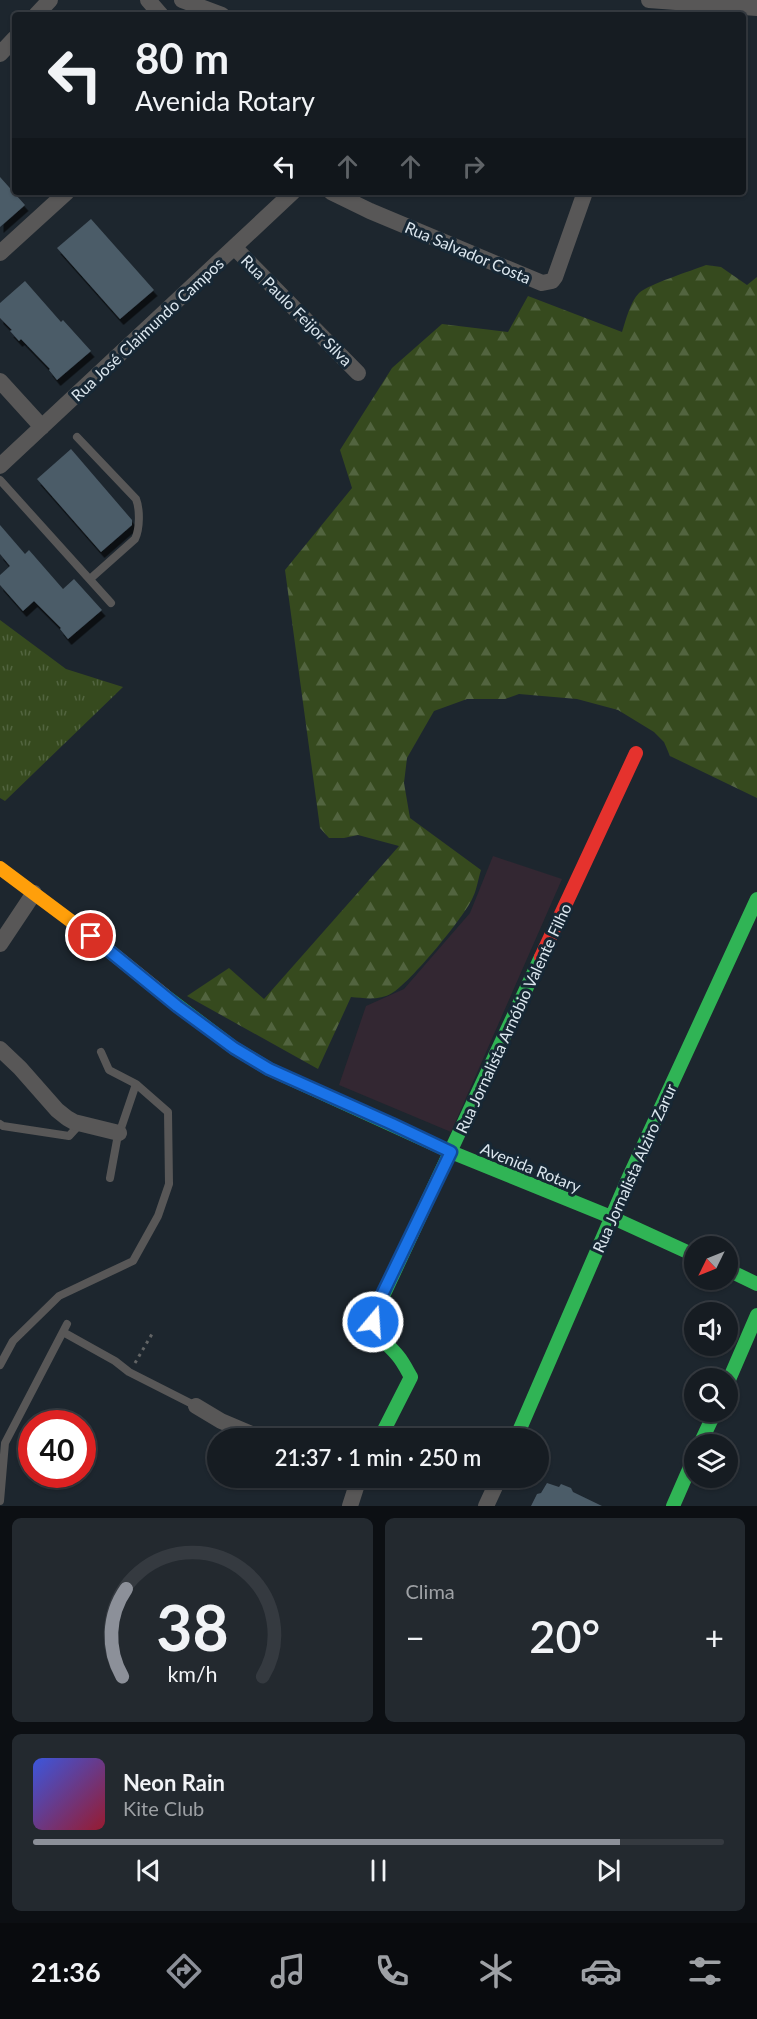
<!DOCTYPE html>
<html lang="pt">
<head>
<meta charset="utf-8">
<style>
  :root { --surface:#161c22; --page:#23292f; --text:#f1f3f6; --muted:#9ea1a5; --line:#353a40; --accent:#8c9099 }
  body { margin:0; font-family:Lato,sans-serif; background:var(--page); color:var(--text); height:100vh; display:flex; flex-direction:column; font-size:22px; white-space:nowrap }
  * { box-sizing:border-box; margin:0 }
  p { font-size:20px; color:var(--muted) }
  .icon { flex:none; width:33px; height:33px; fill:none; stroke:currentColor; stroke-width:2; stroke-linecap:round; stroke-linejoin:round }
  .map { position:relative; height:1506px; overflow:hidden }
  .drawer { display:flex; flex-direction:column; gap:12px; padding:12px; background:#0c0f13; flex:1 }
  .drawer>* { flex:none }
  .guide { position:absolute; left:12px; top:12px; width:734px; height:183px; border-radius:6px; box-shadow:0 2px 4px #0004,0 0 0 2px var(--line); background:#161c22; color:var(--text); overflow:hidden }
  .needle { width:39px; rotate:227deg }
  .tools { position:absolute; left:684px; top:1236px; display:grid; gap:12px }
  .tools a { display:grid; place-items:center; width:54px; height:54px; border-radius:50%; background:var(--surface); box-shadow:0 2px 4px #0004,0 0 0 2px var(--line); font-size:30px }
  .speed { position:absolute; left:18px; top:1410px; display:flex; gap:12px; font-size:30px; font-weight:700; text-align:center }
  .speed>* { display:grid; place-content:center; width:78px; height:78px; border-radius:50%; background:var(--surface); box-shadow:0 2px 4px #0004,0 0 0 2px var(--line); line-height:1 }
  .speed .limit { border:9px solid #d22; background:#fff; color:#111 }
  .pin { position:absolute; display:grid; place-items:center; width:51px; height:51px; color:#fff; margin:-26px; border:3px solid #fff; border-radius:50%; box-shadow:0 2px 6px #0007 }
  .me { position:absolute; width:66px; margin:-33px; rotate:18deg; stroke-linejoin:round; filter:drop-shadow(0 0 4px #0008) }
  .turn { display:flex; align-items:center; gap:21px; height:126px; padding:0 24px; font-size:27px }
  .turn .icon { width:78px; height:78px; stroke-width:2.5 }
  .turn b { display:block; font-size:42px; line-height:51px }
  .lanes { display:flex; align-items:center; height:57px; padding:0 24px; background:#0003; justify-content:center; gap:30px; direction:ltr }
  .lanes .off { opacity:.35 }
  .big { font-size:45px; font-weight:600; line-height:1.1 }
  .drawer .widget { flex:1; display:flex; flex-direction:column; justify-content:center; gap:9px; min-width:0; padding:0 21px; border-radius:9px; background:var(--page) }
  .drawer .dial { align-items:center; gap:0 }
  .dial svg { height:156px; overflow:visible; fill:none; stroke:var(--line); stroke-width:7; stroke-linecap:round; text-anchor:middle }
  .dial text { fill:var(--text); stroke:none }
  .song { display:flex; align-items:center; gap:18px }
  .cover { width:72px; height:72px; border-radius:9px; background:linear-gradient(135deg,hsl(230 70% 55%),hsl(350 70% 35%)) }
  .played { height:6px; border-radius:3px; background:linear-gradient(90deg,var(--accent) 85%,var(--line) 85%) }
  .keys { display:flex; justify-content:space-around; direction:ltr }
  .heat { display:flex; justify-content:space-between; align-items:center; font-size:33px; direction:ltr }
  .drawer .tiles { flex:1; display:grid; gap:12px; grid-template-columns:1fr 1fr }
  .widget:last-child { grid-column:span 2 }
  .trip { position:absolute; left:207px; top:1428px; width:342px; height:60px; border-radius:30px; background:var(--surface); box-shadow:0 2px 4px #0004,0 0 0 2px var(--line); font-weight:600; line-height:60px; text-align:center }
  .menu { display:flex; height:96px; justify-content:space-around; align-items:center; background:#090b0e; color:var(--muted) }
  .menu .icon { width:42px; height:42px }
  .menu .selected { color:var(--accent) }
  .menu b { font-size:27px; color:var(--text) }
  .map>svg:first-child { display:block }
  .education { fill:#332732 }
  .grass { fill:url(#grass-tufts) }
  .forest { fill:url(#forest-firs) }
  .building { fill:#4b5b67; filter:url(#shadow) }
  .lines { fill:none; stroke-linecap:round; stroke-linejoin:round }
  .path { stroke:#626465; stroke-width:3; stroke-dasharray:3 4.5; stroke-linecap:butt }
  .lane { stroke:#585757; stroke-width:8 }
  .street { stroke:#585757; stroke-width:16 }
  .fast { stroke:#30b455; stroke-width:14 }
  .slow { stroke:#ff9f0a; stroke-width:14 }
  .jam { stroke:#e5322d; stroke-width:14 }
  .route-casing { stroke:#114b97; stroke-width:15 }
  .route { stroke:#1a73e8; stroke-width:10 }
  .labels { text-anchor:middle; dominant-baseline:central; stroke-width:6; stroke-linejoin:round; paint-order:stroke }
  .street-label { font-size:16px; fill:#dce7ef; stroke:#172734 }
</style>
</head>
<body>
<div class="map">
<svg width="757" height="1506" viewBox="0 0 757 1506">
  <defs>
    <pattern id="grass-tufts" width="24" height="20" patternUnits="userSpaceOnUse" patternTransform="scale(1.5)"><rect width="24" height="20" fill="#364a1e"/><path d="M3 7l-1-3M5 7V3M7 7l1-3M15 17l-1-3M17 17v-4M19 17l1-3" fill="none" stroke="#52643f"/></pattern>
    <pattern id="forest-firs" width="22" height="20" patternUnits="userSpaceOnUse" patternTransform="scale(1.5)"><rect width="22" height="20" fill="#364a1e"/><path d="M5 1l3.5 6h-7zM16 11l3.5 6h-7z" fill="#52643f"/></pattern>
    <filter id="shadow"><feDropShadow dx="3.5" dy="6" stdDeviation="0" flood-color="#0009"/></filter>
  </defs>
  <rect width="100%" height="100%" fill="#1d262e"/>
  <!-- education -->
  <path class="education" d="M 493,856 L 562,879 L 451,1132 L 339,1085 L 366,1006 L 404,989 L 470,913 Z"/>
  <!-- grass -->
  <path class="grass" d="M 0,620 L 66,669 L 123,687 L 5,801 L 0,798 Z"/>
  <!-- forest -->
  <path class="forest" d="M 706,265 L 721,267 L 747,285 L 757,277 L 757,798 L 670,756 L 664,742 L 654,732 L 618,710 L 577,699 L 519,694 L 505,699 L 467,699 L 434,711 L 407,758 L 404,783 L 410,818 L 481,870 C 478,879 477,889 473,897 C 466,915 409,984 392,993 C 379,1001 364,998 351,997 L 318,1069 L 187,996 L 229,968 L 264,999 L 399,846 L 358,835 L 344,838 L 329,838 L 320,828 L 285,570 L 352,488 L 340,450 L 392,368 L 442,324 L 508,332 L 528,296 L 622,332 C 626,320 630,302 639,293 C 649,284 691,271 706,265 Z"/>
  <!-- building -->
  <path class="building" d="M 0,177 L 25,205 L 0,227 Z
    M 91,219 L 154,290 L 120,319 L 57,248 Z
    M 25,281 L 61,322 L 63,320 L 91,351 L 57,380 L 49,370 L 50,369 L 21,339 L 19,341 L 10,331 L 12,330 L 0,318 L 0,303 Z
    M 71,449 L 132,520 L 132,525 L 101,552 L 37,479 Z
    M 0,525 L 25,554 L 29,550 L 63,589 L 74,579 L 102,610 L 68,639 L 60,629 L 61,628 L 34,601 L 23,611 L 0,585 L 0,575 L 10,566 L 0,554 Z
    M 547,1483 L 559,1487 L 561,1484 L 571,1488 L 573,1492 L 602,1506 L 531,1506 L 537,1494 L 541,1493 Z"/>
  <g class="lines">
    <!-- path -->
    <path class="path" d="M 135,1363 L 152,1334"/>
    <!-- lane -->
    <path class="lane" d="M 77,437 L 136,499 C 140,509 140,529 135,539 L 90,579
      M 0,480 L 111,603
      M 0,1124 L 3,1126 L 69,1136 L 80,1124
      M 110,1178 L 117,1140 L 136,1084
      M 63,1332 L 115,1361 L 129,1372 L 196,1406
      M 0,1365 L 13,1341 L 59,1296 L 133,1261 L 158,1216 L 169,1184 L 168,1112 L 136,1084 L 109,1070 L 101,1052
      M 0,1501 L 5,1443 L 67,1324"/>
    <!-- street -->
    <path class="street" d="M 148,0 L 161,15
      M 182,0 L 222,15
      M 649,0 L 757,8
      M 36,15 L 50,0
      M 0,54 L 15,38
      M 331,192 L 370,211 L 542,283 L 552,281 L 555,277 L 585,192
      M 235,248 L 358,373
      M 0,253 L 67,192
      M 0,381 L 42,427
      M 0,466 L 293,192
      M 0,944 L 34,893
      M 0,1049 L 20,1068 L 57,1110 L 67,1118 L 74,1122 L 119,1133
      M 196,1406 L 221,1421 L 261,1438
      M 350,1506 L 359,1478
      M 486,1506 L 499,1478"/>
    <!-- fast -->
    <path class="fast" d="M 164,995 L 234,1048 L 269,1069 L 451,1152 L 611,1217 L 694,1255
      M 728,1270 L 757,1284
      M 728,1382 L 757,1315
      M 380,1438 L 411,1377 C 407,1370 403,1362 398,1356 C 384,1339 370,1335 376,1311 L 541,957
      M 516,1438 L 628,1179 L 757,899
      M 700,1444 L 715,1412
      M 673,1506 L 694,1458"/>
    <!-- slow -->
    <path class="slow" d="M 0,868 L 91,936 L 164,995"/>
    <!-- jam -->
    <path class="jam" d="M 541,957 L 636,753"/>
  </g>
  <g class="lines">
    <defs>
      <path id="route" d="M 91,936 L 177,1006 L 234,1048 L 269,1069 L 392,1124 L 451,1152 L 380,1299 L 373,1322"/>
    </defs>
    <!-- route casing -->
    <use href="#route" class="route-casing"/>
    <!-- route -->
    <use href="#route" class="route"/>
  </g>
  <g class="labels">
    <!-- street labels -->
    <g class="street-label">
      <text transform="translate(468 252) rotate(23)">Rua Salvador Costa</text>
      <text transform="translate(297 310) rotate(45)">Rua Paulo Feijor Silva</text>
      <text transform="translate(147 329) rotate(-43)">Rua José Claimundo Campos</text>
      <text transform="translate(513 1018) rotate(-65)">Rua Jornalista Arnóbio Valente Filho</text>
      <text transform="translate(531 1167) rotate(22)">Avenida Rotary</text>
      <text transform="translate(634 1168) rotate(-66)">Rua Jornalista Alziro Zarur</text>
    </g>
  </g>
</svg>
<div class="tools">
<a><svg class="needle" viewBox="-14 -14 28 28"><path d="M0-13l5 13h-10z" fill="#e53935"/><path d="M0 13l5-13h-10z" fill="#9ea1a5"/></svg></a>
<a><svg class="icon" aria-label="sound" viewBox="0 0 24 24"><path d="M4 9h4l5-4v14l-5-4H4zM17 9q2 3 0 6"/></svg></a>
<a><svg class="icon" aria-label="search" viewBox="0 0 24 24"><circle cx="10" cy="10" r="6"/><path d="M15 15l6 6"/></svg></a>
<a><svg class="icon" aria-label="layers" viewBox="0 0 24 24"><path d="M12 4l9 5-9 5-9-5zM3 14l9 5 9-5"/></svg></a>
</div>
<div class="speed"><div class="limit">40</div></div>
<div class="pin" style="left:91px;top:936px;background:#d93025"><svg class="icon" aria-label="arrive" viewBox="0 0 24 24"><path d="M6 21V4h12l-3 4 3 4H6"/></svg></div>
<svg class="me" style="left:373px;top:1322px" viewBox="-20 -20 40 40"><circle r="17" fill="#1a73e8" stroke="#fff" stroke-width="3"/><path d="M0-11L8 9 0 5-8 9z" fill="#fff"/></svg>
<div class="trip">21:37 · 1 min · 250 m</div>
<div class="guide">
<div class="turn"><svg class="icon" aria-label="left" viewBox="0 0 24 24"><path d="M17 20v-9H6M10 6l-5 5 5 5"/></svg><div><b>80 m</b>Avenida Rotary</div></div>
<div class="lanes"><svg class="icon" aria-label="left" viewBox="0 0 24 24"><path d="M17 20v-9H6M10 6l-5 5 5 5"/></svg><svg class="icon off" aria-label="ahead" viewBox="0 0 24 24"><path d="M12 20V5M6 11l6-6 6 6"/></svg><svg class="icon off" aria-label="ahead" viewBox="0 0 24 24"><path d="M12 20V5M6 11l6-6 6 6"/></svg><svg class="icon off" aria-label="right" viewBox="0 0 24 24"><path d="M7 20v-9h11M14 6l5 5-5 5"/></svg></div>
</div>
</div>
<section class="drawer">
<div class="tiles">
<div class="widget dial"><svg viewBox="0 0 100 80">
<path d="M14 69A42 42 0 1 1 86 69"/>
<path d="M14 69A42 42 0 0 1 16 24" stroke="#8c9099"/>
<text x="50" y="56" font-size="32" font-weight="700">38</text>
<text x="50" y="72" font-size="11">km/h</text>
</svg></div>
<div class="widget"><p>Clima</p>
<div class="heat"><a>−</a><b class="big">20°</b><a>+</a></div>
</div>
<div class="widget">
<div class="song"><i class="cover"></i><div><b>Neon Rain</b><p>Kite Club</p></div></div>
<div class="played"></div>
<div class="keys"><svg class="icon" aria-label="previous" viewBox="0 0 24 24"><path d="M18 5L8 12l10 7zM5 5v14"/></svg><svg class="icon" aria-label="pause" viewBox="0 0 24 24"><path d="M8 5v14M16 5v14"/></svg><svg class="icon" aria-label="next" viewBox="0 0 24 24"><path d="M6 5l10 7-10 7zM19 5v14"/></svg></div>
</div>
</div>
</section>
<nav class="menu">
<b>21:36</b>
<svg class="icon selected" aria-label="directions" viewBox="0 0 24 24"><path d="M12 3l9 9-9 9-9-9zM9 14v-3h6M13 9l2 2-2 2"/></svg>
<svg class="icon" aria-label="music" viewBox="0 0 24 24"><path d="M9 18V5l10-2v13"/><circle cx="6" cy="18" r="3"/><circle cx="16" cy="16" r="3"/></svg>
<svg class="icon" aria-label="phone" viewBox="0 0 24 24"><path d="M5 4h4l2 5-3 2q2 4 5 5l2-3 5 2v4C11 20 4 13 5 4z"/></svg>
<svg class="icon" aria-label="climate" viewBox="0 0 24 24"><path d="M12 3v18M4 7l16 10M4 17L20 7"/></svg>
<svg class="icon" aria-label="car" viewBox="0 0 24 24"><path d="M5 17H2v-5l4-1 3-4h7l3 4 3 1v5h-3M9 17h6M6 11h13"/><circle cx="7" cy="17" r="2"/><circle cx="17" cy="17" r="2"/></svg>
<svg class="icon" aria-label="filters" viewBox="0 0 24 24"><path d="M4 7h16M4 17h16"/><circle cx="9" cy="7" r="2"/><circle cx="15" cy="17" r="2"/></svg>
</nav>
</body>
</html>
